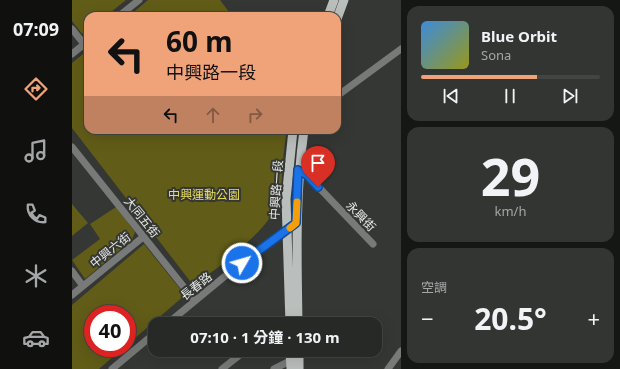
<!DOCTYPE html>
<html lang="zh-TW">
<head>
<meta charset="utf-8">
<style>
  :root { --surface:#272926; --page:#333532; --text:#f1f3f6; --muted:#a4a6a7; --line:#434543; --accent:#f0a279 }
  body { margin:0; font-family:"Noto Sans","Noto Sans TC",sans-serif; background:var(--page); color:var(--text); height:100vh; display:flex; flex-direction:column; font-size:15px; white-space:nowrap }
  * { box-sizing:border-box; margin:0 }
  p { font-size:13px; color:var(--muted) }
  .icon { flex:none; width:22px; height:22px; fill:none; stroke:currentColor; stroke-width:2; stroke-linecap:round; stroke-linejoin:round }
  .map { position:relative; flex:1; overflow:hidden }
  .drawer { display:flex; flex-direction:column; gap:6px; padding:6px; background:#151715; width:219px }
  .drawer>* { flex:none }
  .top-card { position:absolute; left:12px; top:12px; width:257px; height:122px; border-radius:12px; box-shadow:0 4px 16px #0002,0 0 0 1px var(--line); background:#f0a279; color:#111; overflow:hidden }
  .speed { position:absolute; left:12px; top:305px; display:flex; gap:8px; font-size:20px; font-weight:700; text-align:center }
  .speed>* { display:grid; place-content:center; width:52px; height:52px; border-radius:50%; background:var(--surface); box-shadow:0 4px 16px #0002,0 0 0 1px var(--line); line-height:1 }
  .speed .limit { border:6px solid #d22; background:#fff; color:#111 }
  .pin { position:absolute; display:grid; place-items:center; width:34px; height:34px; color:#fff; margin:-41px -17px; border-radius:50% 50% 50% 0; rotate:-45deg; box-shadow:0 0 4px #0007 }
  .pin .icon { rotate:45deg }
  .me { position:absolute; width:44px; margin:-22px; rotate:52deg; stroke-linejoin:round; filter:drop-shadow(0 0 3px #0008) }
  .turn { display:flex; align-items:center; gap:14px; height:84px; padding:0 16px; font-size:18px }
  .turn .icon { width:52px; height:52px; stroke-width:2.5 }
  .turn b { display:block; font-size:28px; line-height:34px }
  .lanes { display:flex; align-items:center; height:38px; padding:0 16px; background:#0003; justify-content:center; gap:20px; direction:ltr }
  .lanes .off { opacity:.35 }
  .big { font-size:30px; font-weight:700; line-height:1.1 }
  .drawer .tile { flex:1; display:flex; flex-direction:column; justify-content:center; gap:6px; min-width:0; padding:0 14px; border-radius:12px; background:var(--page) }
  .drawer .dial { align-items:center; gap:0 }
  .dial b { font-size:52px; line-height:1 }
  .song { display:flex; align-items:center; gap:12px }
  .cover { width:48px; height:48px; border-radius:6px; background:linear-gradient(135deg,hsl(210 70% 55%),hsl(60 70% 35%)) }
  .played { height:4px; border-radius:2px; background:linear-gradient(90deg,var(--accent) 65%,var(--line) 65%) }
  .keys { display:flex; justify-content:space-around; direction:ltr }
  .heat { display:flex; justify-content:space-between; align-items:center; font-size:22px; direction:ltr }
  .trip { position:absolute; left:76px; top:317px; width:234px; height:40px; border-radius:12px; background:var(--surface); box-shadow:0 4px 16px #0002,0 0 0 1px var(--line); font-weight:700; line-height:40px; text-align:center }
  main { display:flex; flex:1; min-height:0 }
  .tab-bar { display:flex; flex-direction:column; width:72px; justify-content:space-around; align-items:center; background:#10100f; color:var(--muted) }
  .tab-bar .icon { width:28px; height:28px }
  .tab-bar .on { color:var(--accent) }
  .tab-bar b { font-size:18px; color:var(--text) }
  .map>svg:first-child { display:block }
  .green { fill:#615c17 }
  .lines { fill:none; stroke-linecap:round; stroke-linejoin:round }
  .minor { stroke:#787a79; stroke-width:7 }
  .major { stroke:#babebc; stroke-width:9 }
  .route-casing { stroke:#114b97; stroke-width:10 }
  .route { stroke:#1a73e8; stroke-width:7 }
  .slow { stroke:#f59e0b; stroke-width:7 }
  .labels { text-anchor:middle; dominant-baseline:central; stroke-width:4; stroke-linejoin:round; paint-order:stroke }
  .street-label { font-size:12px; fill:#e7e9e6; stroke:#343733 }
  .park-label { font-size:12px; fill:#e9de5e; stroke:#343733 }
</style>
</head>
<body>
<main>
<nav class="tab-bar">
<b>07:09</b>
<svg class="icon on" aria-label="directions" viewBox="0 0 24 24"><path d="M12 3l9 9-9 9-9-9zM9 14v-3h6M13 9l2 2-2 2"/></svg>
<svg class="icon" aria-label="music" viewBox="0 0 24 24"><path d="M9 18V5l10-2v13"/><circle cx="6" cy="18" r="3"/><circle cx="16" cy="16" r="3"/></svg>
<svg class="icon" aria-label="phone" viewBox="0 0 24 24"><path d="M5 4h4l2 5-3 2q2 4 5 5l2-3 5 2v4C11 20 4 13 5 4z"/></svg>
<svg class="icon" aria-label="climate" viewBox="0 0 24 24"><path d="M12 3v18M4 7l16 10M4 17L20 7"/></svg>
<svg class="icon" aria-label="car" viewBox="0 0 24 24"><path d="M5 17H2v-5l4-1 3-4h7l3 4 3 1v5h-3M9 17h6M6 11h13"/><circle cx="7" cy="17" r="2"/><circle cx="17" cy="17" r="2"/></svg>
</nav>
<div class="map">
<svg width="329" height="369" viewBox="0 0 329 369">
  <rect width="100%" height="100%" fill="#343733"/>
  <!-- green -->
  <path class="green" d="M 0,0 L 54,0 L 34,16 L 16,16 L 16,29 L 10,34 L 0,21 Z
    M 76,0 L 148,0 L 160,16 L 57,16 Z
    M 16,50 L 16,130 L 215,130 C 212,145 211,160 210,176 C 209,183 210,193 208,200 C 199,228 146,269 121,285 L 0,128 L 0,63 Z
    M 0,204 L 16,223 L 0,236 Z
    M 44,207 L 63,232 L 60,240 L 13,279 L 0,260 L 28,239 L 18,224 Z
    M 72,244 L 113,295 L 55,345 L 55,314 L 21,314 L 21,348 L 51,348 L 27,369 L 0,369 L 0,305 Z"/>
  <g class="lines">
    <!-- minor -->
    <path class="minor" d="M 47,16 L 67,0
      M 0,29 L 12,44
      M 0,54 L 16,41
      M 265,96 L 329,49
      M 0,147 L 123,301
      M 226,170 L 235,175 L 301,244
      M 0,271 L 11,286
      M 0,295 L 71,237
      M 95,324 L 181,253 L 224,223
      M 40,369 L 83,333
      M 150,369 L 174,350
      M 202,369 L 218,361
      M 316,369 L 329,351"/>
    <!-- major -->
    <path class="major" d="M 256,16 L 262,0
      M 265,19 L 272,0
      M 218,324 L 214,199 L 221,130
      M 226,324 C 225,259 223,195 232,130
      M 218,350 L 219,369
      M 227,350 L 227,369"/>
  </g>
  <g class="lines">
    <defs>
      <path id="route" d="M 170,263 L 224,223 L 226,170 L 235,175 L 246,187"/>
    </defs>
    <!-- route casing -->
    <use href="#route" class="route-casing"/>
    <!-- route -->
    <use href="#route" class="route"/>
    <!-- slow -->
    <path class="slow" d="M 218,228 L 224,223 L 225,202"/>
  </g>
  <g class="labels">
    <!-- street labels -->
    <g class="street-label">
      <text transform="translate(204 190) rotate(-86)">中興路一段</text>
      <text transform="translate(289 216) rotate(46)">永興街</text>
      <text transform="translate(70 217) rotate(51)">大同五街</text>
      <text transform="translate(38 250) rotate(-39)">中興六街</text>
      <text transform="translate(124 286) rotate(-39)">長春路</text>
    </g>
    <!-- park labels -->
    <g class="park-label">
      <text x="132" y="194">中興運動公園</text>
    </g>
  </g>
</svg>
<div class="speed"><div class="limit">40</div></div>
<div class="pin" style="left:246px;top:187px;background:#d93025"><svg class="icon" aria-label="arrive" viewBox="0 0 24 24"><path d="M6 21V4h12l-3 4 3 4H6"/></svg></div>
<svg class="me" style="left:170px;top:263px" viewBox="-20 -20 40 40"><circle r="17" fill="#1a73e8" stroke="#fff" stroke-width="3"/><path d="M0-11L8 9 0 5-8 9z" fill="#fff"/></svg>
<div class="trip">07:10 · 1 分鐘 · 130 m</div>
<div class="top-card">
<div class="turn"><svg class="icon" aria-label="left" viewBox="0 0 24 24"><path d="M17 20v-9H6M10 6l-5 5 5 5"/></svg><div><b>60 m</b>中興路一段</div></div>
<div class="lanes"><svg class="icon" aria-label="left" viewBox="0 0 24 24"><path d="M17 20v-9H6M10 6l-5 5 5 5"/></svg><svg class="icon off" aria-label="ahead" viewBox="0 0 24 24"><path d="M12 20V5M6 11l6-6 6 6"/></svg><svg class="icon off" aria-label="right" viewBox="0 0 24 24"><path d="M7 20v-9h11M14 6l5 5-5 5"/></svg></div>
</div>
</div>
<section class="drawer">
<div class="tile">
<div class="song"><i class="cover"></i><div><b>Blue Orbit</b><p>Sona</p></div></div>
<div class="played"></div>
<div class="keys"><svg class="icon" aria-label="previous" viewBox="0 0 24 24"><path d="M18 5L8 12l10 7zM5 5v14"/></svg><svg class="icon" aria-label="pause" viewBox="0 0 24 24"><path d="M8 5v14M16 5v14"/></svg><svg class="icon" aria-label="next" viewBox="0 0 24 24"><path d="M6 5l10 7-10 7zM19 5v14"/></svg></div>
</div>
<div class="tile dial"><b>29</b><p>km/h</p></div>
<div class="tile"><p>空調</p>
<div class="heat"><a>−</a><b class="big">20.5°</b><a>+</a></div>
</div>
</section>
</main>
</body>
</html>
